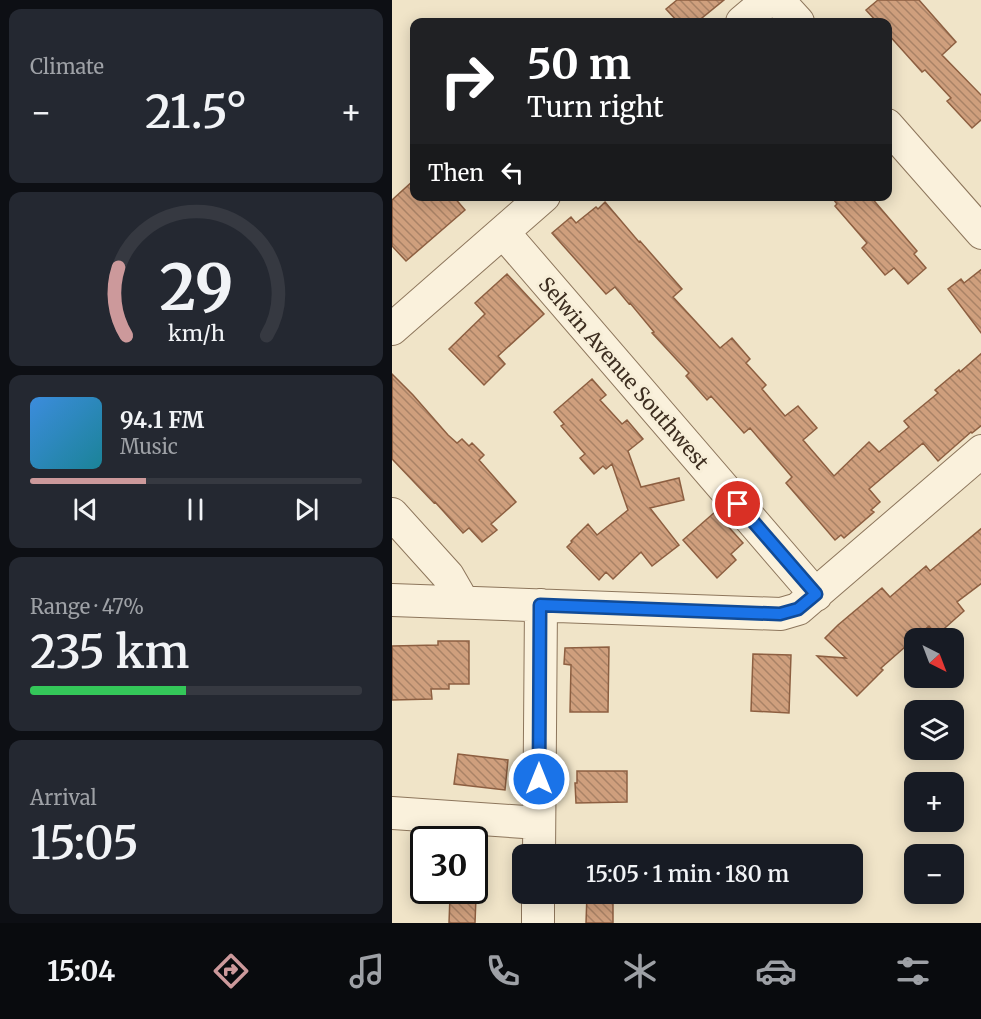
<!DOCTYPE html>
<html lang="en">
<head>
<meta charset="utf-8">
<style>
  :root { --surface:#171b24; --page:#242831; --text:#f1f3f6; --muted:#9ea1a6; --line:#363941; --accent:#cc999b }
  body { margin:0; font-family:Merriweather,serif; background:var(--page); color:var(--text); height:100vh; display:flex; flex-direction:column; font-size:22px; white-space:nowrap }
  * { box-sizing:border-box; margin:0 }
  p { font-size:20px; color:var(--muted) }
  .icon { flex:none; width:33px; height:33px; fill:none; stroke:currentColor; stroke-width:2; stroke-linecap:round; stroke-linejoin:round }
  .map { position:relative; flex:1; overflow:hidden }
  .drawer { display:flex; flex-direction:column; gap:9px; padding:9px; background:#0d0f14; width:392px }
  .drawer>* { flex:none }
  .guide { position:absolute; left:18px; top:18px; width:482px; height:183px; border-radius:12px; box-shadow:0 3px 15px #0003; background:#202124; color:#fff; overflow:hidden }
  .needle { width:39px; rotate:138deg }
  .controls { position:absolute; left:512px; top:628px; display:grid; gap:12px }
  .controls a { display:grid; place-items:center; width:60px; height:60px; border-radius:12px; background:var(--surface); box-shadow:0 3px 15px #0003; font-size:30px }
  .speed { position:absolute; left:18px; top:826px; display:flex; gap:12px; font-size:30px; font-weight:700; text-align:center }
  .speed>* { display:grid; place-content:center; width:78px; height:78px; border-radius:50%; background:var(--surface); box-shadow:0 3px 15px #0003; line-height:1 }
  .speed .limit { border:3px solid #111; border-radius:9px; background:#fff; color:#111 }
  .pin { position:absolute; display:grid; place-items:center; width:51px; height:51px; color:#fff; margin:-26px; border:3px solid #fff; border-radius:50%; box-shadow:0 2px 6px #0007 }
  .me { position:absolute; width:66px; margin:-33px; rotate:0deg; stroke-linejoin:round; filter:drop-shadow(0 0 4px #0008) }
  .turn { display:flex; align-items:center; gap:21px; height:126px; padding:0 18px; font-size:27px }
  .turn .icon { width:78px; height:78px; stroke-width:2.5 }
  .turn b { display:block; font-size:42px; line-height:51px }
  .then { display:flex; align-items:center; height:57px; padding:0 18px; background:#0003; gap:12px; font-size:22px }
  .big { font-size:45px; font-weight:600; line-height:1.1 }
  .drawer .card { flex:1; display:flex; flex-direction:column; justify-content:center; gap:9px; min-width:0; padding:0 21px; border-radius:12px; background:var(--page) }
  .drawer .dial { align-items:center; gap:0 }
  .dial svg { height:156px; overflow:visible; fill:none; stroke:var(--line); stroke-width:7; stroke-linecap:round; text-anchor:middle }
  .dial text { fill:var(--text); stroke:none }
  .song { display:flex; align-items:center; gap:18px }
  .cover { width:72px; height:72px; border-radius:9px; background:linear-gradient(135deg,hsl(210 70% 55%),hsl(190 70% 35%)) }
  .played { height:6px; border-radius:3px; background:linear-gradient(90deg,var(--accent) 35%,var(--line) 35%) }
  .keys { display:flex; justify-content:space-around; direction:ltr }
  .heat { display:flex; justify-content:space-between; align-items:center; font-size:33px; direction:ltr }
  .charge { height:9px; border-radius:4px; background:linear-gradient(90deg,#34c759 47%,var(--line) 0) }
  .trip { position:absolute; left:120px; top:844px; width:351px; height:60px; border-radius:12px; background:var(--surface); box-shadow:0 3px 15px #0003; font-weight:600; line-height:60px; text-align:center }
  .menu { display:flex; height:96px; justify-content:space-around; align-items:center; background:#090b0e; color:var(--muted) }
  .menu .icon { width:42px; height:42px }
  .menu .on { color:var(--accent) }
  .menu b { font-size:27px; color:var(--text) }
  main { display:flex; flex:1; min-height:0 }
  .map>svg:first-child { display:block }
  .building { fill:url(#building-back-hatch); stroke:#8d5f41; stroke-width:1.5 }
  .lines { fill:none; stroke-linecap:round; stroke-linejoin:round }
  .minor-casing { stroke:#8d765c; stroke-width:34 }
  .minor { stroke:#faf1dc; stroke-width:32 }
  .route-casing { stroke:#114b97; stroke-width:15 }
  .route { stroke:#1a73e8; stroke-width:10 }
  .labels { text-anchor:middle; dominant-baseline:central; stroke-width:6; stroke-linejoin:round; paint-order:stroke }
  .street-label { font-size:20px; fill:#3d2e20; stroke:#f7eed8 }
</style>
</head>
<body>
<main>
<section class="drawer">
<div class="card"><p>Climate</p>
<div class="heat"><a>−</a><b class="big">21.5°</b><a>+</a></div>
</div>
<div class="card dial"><svg viewBox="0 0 100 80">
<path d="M14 69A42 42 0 1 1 86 69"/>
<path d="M14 69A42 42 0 0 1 10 34" stroke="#cc999b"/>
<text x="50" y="56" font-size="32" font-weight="700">29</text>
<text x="50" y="72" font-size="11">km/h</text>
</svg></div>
<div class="card">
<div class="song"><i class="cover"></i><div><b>94.1 FM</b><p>Music</p></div></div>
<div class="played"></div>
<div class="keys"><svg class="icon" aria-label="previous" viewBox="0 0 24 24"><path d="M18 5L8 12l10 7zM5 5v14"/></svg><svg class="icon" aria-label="pause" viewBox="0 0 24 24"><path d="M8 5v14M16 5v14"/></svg><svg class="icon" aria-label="next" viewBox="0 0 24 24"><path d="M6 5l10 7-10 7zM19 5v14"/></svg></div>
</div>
<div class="card"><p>Range · 47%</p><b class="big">235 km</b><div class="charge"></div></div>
<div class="card"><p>Arrival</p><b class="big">15:05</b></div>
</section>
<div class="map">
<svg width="590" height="923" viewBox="0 0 590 923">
  <defs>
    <pattern id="building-back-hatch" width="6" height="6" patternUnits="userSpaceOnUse" patternTransform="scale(1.5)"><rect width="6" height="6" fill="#cf9f7d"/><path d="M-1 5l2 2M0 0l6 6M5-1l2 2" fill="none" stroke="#a98266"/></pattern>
  </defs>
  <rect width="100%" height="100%" fill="#f0e4c8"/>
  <!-- building -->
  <path class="building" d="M 285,0 L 332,0 L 305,22 L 286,22 L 274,9 Z
    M 486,0 L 527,0 L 564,42 L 550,55 L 590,96 L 590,119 L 580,128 L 555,101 L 559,98 L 533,70 L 530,72 L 495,33 L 495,22 L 485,22 L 474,10 Z
    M 22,180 L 22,196 L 61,196 L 73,210 L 14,261 L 0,246 L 0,200 Z
    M 439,196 L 478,196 L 525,251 L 522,254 L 534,268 L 516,284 L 502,268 L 493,275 L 470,248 L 475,243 L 443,206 L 445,204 Z
    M 213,202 L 247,242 L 248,241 L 290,289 L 281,297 L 328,348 L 340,338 L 358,359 L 354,363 L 374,385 L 370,389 L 393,416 L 406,406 L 425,428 L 411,440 L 442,476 L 477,442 L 487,452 L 517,427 L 512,421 L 546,393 L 543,390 L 567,370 L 568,372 L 590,353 L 590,425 L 580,433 L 579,432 L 546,461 L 531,443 L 477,489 L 488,502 L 479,510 L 482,512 L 452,538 L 449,535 L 443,540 L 394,483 L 400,477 L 358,428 L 352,433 L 319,396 L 315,400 L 294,376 L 297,373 L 260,333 L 262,332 L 238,303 L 237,304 L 223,287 L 214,294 L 160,233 L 179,217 L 184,223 L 204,207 L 206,209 Z
    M 590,269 L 590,334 L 556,289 L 569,279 L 572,283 Z
    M 115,274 L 152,314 L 106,356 L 113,364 L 92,385 L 57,349 L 93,314 L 83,303 Z
    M 0,374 L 21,395 L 56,435 L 65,443 L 70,439 L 77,446 L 80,443 L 92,455 L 87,460 L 124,502 L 99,524 L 105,530 L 90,542 L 77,528 L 71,533 L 43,502 L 42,503 L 0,459 Z
    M 200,379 L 214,395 L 208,400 L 230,424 L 235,420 L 251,439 L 236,451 L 249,487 L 287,478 L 292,500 L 258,508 L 287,545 L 260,566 L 249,552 L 221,579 L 214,572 L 207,580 L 175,547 L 180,542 L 179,541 L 196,524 L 205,535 L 236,510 L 220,464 L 214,469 L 211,466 L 202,474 L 188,458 L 193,454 L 169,426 L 172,424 L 162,412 Z
    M 323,512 L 351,543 L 339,554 L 344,560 L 325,578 L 291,540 Z
    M 590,528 L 590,583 L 565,602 L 572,611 L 545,635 L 537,626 L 489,668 L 491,670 L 465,696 L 425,656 L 454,658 L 433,638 L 446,625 L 490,588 L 498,597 L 534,566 L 538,571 Z
    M 46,641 L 77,641 L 77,684 L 57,684 L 57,689 L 39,689 L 40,699 L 0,700 L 0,646 L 46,645 Z
    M 217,647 L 216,712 L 178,712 L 179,665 L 172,664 L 173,648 Z
    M 361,654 L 399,655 L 397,713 L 359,711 Z
    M 66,754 L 116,760 L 113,790 L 62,784 Z
    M 185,771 L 235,771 L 235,802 L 184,803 L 183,783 L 185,783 Z
    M 195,894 L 220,894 L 219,897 L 221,897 L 221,923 L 194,923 Z
    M 58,896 L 84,897 L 83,923 L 57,923 Z"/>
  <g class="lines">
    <defs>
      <path id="minor" d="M 386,0 L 406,22
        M 350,22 L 376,0
        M 495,125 L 590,233
        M 111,232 L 424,595
        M 0,329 L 152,196
        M 0,514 L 56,576 L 71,602
        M 0,600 L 389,614 L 406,609 L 590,451
        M 0,813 L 147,823
        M 147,855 L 149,605
        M 146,923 L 146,894"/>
    </defs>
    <!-- minor casing -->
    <use href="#minor" class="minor-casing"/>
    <!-- minor -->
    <use href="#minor" class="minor"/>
  </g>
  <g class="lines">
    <defs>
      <path id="route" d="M 147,779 L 148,605 L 388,614 L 406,609 L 424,594 L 346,504"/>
    </defs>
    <!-- route casing -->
    <use href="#route" class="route-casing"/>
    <!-- route -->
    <use href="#route" class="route"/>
  </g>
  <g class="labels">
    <!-- street labels -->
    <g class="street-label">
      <text transform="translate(232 373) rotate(49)">Selwin Avenue Southwest</text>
    </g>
  </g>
</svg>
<div class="controls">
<a><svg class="needle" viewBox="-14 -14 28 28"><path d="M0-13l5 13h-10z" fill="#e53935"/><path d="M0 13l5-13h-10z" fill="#9ea1a6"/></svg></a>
<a><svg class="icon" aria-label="layers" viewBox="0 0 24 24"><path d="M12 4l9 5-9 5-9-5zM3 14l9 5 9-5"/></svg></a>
<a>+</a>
<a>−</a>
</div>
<div class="speed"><div class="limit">30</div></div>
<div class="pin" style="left:346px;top:504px;background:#d93025"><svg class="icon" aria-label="arrive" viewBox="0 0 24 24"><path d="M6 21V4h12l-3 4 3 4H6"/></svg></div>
<svg class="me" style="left:147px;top:779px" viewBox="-20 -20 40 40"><circle r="17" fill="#1a73e8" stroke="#fff" stroke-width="3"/><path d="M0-11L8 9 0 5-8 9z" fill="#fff"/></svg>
<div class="trip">15:05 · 1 min · 180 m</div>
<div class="guide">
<div class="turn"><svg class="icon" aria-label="right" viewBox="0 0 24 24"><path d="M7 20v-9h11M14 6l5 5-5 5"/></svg><div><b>50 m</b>Turn right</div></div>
<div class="then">Then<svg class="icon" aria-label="left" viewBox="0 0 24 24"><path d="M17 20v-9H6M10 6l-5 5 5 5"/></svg></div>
</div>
</div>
</main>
<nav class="menu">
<b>15:04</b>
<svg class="icon on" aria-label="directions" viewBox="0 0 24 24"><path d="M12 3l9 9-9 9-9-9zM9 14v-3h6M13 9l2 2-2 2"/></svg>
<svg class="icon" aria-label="music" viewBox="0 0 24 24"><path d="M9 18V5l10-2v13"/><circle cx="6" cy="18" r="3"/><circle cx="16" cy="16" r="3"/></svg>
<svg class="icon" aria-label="phone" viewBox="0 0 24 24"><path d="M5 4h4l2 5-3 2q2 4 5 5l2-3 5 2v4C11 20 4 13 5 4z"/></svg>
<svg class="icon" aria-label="climate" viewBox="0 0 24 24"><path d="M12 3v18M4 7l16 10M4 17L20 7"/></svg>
<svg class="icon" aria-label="car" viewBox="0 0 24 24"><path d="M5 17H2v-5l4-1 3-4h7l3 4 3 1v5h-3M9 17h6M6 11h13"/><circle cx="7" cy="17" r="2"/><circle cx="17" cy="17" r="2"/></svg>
<svg class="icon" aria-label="filters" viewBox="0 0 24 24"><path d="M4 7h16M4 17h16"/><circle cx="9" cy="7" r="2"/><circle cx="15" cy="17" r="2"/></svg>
</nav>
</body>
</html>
